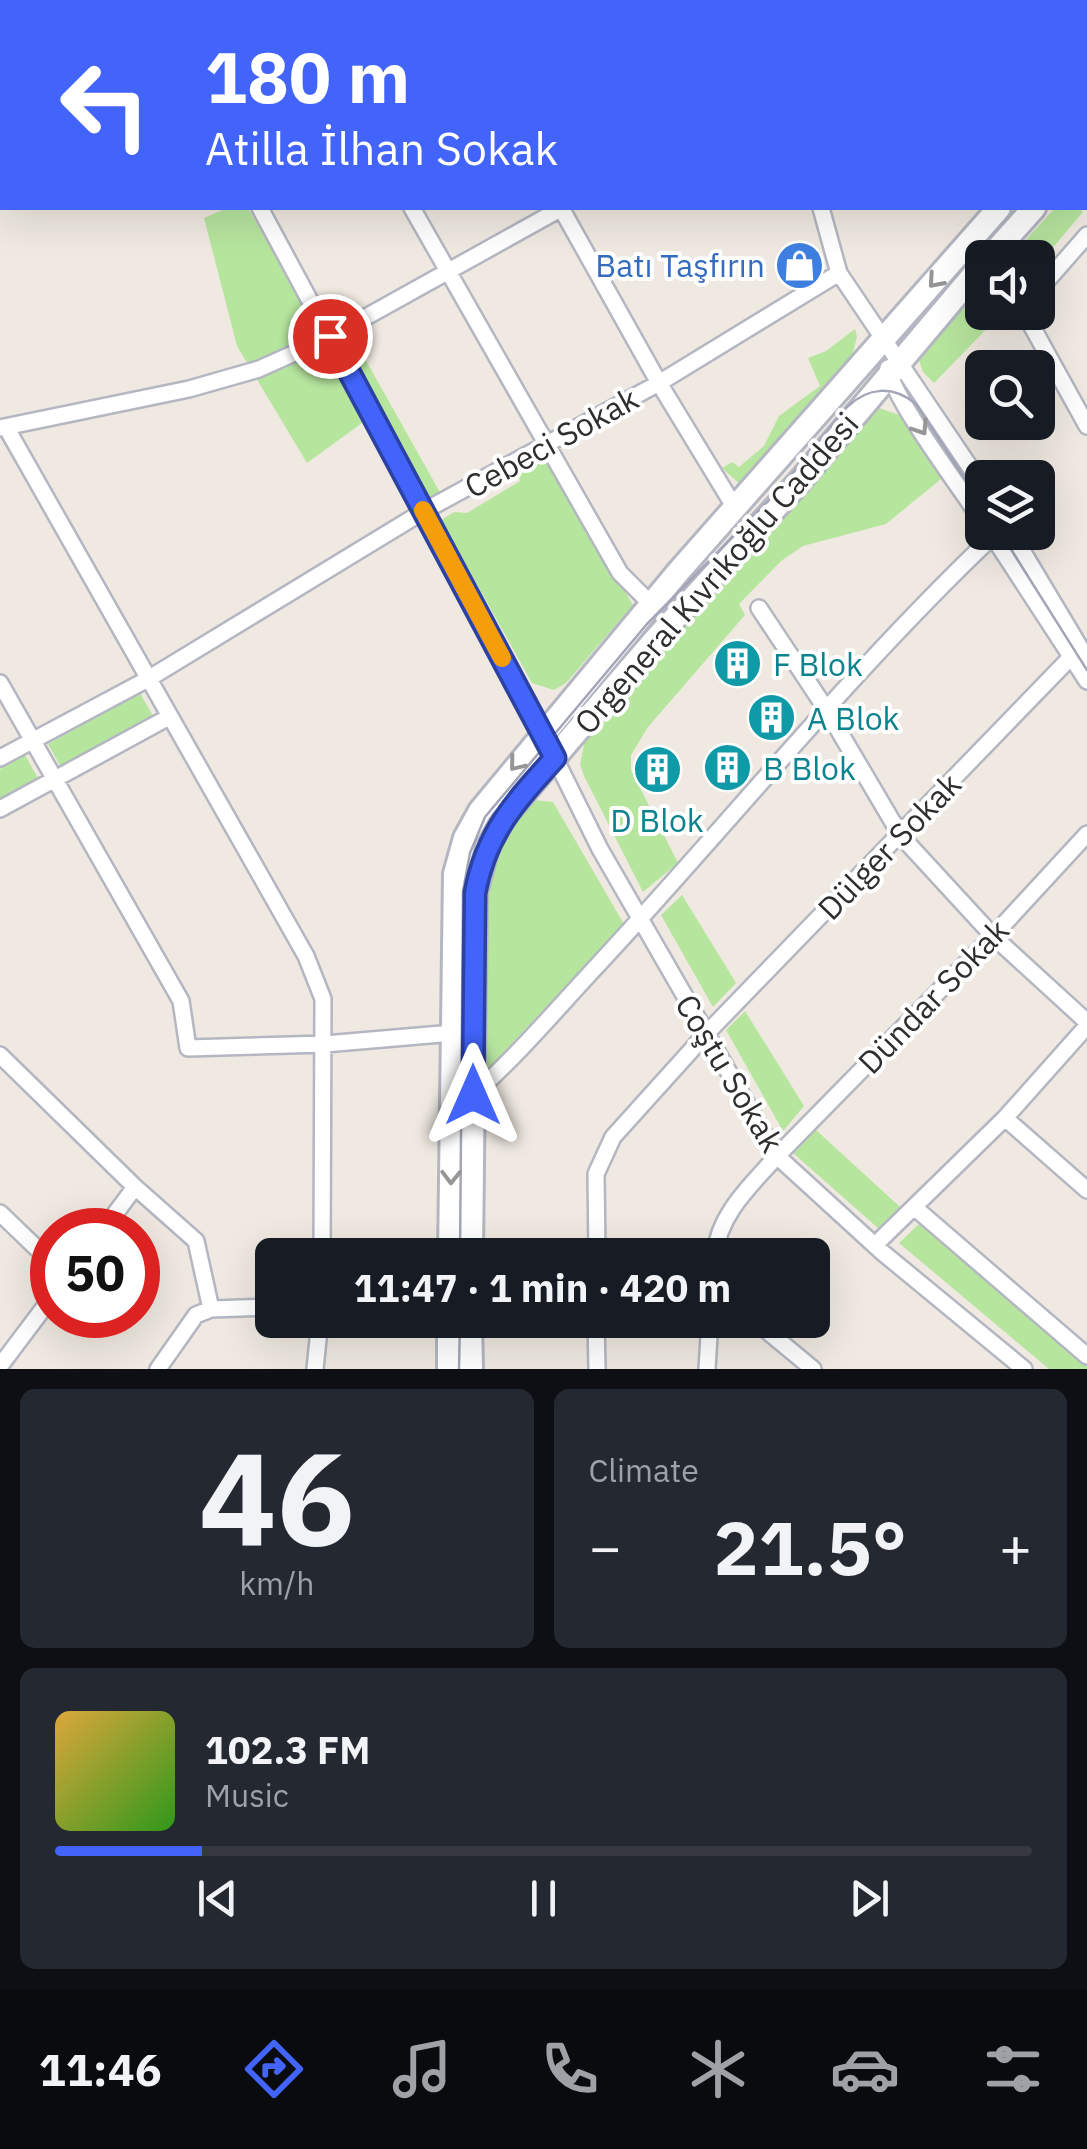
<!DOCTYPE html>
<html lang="en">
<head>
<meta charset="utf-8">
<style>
  :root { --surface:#171b24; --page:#242831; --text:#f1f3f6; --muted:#9ea1a6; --line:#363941; --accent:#4264fb }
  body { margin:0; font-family:"IBM Plex Sans",sans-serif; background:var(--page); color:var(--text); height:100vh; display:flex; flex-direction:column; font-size:38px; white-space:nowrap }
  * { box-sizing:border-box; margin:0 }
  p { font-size:32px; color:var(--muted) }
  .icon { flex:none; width:55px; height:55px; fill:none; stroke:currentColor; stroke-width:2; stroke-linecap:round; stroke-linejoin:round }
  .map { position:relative; height:1369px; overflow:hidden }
  .drawer { display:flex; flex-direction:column; gap:20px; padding:20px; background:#0d0f14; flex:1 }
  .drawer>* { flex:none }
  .guide { position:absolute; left:0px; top:0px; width:1088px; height:210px; box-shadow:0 10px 40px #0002; background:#4264fb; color:#fff; overflow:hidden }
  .fabs { position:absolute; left:965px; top:240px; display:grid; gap:20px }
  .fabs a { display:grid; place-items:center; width:90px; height:90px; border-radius:15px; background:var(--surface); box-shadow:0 10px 40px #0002; font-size:50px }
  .speed { position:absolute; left:30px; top:1208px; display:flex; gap:20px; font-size:50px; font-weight:700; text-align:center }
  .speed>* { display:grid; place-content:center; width:130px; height:130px; border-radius:50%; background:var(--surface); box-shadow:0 10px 40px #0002; line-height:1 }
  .speed .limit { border:15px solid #d22; background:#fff; color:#111 }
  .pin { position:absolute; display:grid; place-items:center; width:85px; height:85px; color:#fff; margin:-42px; border:5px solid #fff; border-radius:50%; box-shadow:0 2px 10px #0007 }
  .me { position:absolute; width:110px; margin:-55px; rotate:0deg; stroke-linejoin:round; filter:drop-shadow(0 0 8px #0008) }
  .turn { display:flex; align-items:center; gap:35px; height:210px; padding:0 40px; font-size:45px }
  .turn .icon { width:130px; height:130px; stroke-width:2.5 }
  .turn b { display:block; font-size:70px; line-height:85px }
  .big { font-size:75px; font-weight:700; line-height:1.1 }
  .drawer .widget { flex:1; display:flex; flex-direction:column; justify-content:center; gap:15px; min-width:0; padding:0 35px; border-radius:15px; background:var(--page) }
  .drawer .dial { align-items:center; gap:0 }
  .dial b { font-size:130px; line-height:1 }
  .song { display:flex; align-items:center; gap:30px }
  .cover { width:120px; height:120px; border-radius:15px; background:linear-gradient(135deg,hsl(40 70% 55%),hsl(110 70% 35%)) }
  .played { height:10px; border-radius:5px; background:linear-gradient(90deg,var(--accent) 15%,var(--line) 15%) }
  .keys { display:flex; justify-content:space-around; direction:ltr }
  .heat { display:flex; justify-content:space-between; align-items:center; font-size:55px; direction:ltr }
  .drawer .tiles { flex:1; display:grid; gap:20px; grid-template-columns:1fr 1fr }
  .widget:last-child { grid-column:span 2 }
  .trip { position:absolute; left:255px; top:1238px; width:575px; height:100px; border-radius:15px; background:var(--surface); box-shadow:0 10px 40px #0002; font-weight:700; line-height:100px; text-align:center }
  .menu { display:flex; height:160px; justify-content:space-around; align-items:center; background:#090b0e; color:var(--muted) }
  .menu .icon { width:70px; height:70px }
  .menu .selected { color:var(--accent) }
  .menu b { font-size:45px; color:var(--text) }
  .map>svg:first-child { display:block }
  .green { fill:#b6e59e }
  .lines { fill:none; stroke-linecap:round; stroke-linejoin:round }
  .minor-casing { stroke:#b4b7c1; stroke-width:20 }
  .secondary-casing { stroke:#b4b7c1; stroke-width:28 }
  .minor { stroke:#fff; stroke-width:15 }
  .secondary { stroke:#fff; stroke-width:22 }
  .tram { stroke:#a3a6b8; stroke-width:2.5 }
  .oneway { stroke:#969696 }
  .route-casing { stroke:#2b41a3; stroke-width:25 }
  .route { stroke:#4264fb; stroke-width:18 }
  .slow { stroke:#f59e0b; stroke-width:18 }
  .labels { text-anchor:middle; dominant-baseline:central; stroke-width:8; stroke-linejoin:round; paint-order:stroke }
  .shop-label { font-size:32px; fill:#366cbe; stroke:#fff; text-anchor:end }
  .street-label { font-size:32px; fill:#2e2e2e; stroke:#fff }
  .culture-label { font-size:32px; fill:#0d838f; stroke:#fff; text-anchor:start }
</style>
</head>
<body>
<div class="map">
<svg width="1087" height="1369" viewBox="0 0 1087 1369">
  <rect width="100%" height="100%" fill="#efe9e1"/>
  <!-- green -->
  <path class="green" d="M 227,208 L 248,208 L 317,330 L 362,423 L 307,463 L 237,346 L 204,218 Z
    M 1055,208 L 1080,208 L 1083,212 L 1038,265 L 1038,258 L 1010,257 Z
    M 981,289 L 982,312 L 1002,313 L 934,383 L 923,372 L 917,354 Z
    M 855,329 L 857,337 L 851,360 L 741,485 L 722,468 L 732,462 L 739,467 L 764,446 L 779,416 L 820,386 L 808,358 L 826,351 Z
    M 351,334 L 442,496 L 428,502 L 344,341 Z
    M 879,408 L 905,417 L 941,479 L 886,524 L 803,546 L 781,561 L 739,604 L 745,615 L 648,727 L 631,755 L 631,770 L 678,863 L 643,892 L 584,776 L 580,764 L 585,740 L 778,518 Z
    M 544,454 L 633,605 L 566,683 L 554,690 L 532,683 L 441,520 L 454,512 L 467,513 L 520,481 L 517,471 Z
    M 140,693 L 153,716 L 61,767 L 48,744 Z
    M 25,755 L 39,780 L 0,801 L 0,769 Z
    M 534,800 L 553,802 L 624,924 L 487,1070 L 488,883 L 506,832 Z
    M 682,895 L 736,983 L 713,1007 L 661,915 Z
    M 745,1011 L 804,1106 L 783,1131 L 726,1030 Z
    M 816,1130 L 900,1207 L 879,1229 L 793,1153 Z
    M 920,1223 L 1087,1367 L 1087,1369 L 1049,1369 L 899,1243 Z"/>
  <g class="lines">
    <defs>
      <path id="minor" d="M 160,0 L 161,2
        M 303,0 L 304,2
        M 447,0 L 448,2
        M 571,0 L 572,2
        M 770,0 L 770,2
        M 947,0 L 949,2
        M 1044,2 L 1048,0
        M 1085,187 L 1087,190
        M 260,208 L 542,732 L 600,849 L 777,1156 L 882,1252 L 1024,1369
        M 412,208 L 620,573 L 651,604
        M 561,208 L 659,383 L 735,508
        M 821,208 L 839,273 L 982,485
        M 1038,291 L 1087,235
        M 1024,312 L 1087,426
        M 888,368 C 893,399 962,490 982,521
        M 6,427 L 306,956 L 323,999 L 322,1255
        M 0,428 L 189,389 L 259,369 L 330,337 L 562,208
        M 990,532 L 1087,681
        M 1011,532 L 1087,659
        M 759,608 L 826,709 L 901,836 L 993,936 L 1087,1022
        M 0,683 L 181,1001 L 188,1048 L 325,1044 L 453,1033
        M 0,758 L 148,679 L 424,511 L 659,383 L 839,273
        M 0,809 L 169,717
        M 0,1055 L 135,1187 L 196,1241 L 211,1309
        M 473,1095 C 517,1056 555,1011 595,968 C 728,825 851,671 993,536
        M 1005,1118 L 1087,1190
        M 914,1207 L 1087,1356
        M 0,1213 L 52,1263
        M 103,1230 L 135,1187
        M 875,1245 L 1005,1118 L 1087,1026
        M 597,1255 L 596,1174 L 613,1137 L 705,1035 L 1072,656
        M 715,1255 C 718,1215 751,1185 777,1156 L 993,936 L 1087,834
        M 596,1320 L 597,1369
        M 754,1320 L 813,1369
        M 0,1366 L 52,1297
        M 158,1369 L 196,1315 L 211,1309 L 272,1307
        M 315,1369 L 320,1320
        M 707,1369 L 710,1320"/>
      <path id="secondary" d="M 1085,111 L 1087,108
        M 1085,151 L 1087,149
        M 989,258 L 1034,208
        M 450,1255 L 455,874 L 465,838 L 480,811 L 679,571 L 999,208
        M 471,1255 L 475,893 L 487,847 L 506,814 L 654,641 L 799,482 L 982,265
        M 470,1320 L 471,1369
        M 449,1369 L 449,1320"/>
    </defs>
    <!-- minor casing -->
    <use href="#minor" class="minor-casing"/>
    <!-- secondary casing -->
    <use href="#secondary" class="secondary-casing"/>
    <!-- minor -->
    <use href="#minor" class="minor"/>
    <!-- secondary -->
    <use href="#secondary" class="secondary"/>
    <!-- tram -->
    <path class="tram" d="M 1000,532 L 1087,670
      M 460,1255 L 463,891 L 470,853 L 485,817 L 647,624 L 780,489 L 847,407 C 868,387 893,385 916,404 L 982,505
      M 459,1369 L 460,1320"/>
  </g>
  <!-- one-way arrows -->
  <defs><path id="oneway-chevron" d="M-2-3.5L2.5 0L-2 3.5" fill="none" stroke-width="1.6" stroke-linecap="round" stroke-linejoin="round" transform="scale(2.5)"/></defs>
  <g class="oneway">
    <use href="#oneway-chevron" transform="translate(935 281) rotate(131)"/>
    <use href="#oneway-chevron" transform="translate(921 428) rotate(57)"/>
    <use href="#oneway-chevron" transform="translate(516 764) rotate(129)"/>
    <use href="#oneway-chevron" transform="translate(451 1177) rotate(91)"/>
  </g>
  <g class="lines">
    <defs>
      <path id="route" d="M 330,336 L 555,758 C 515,802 486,833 475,893 L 473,1095"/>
    </defs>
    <!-- route casing -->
    <use href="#route" class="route-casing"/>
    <!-- route -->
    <use href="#route" class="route"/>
    <!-- slow -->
    <path class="slow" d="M 423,510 L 502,658"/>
  </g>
  <!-- icons -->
  <defs>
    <symbol id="shop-disc" viewBox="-11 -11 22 22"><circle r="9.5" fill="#3f7fe0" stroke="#fff"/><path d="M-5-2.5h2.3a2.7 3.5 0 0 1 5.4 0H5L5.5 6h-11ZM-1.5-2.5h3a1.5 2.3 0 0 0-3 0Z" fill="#fff"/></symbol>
    <symbol id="building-disc" viewBox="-11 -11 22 22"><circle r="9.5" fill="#0f9aa8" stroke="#fff"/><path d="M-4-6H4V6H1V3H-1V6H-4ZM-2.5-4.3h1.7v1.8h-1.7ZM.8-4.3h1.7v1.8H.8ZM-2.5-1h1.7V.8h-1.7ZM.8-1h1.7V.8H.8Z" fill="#fff"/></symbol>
  </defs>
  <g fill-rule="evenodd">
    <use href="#shop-disc" x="772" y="238" width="55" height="55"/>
    <use href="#building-disc" x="710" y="636" width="55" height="55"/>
    <use href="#building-disc" x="744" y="690" width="55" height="55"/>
    <use href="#building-disc" x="700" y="740" width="55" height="55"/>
    <use href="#building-disc" x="630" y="742" width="55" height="55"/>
  </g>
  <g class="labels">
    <!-- shop labels -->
    <g class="shop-label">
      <text x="765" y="265">Batı Taşfırın</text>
    </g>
    <!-- street labels -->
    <g class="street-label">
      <text transform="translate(551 442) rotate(-29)">Cebeci Sokak</text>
      <text transform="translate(716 573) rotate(-49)">Orgeneral Kıvrıkoğlu Caddesi</text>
      <text transform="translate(889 846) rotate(-46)">Dülger Sokak</text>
      <text transform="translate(933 996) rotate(-46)">Dündar Sokak</text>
      <text transform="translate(730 1073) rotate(59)">Coştu Sokak</text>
    </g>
    <!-- culture labels -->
    <g class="culture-label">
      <text x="773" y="664">F Blok</text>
      <text x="807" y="718">A Blok</text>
      <text x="763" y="768">B Blok</text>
      <text x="657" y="820" text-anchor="middle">D Blok</text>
    </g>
  </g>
</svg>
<div class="fabs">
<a><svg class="icon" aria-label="sound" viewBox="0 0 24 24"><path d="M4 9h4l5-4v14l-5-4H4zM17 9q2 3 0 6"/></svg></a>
<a><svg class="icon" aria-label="search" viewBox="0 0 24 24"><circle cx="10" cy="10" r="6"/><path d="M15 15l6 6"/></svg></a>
<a><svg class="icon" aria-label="layers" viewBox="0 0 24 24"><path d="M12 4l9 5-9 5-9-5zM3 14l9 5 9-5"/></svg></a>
</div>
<div class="speed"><div class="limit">50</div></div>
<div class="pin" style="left:330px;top:336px;background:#d93025"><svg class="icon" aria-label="arrive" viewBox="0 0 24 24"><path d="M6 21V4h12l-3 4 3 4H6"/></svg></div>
<svg class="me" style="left:473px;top:1095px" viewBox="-20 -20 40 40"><path d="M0-17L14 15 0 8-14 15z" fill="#4264fb" stroke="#fff" stroke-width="4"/></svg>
<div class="trip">11:47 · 1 min · 420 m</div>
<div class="guide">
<div class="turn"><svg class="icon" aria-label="left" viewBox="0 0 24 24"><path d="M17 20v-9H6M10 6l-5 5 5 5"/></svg><div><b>180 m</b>Atilla İlhan Sokak</div></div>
</div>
</div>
<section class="drawer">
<div class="tiles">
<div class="widget dial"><b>46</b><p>km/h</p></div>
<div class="widget"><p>Climate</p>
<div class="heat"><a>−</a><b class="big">21.5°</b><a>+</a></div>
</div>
<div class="widget">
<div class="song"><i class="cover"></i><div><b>102.3 FM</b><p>Music</p></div></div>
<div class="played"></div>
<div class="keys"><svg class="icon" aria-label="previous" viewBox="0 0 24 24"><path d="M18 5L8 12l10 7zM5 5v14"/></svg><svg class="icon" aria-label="pause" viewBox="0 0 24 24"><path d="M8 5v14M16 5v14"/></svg><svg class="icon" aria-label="next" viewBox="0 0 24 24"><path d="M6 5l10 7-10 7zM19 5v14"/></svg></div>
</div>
</div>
</section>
<nav class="menu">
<b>11:46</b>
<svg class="icon selected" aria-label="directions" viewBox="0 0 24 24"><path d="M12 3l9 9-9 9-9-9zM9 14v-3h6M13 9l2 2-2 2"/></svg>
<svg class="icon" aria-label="music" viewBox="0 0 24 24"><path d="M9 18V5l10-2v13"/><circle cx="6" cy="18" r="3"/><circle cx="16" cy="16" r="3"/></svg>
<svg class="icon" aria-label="phone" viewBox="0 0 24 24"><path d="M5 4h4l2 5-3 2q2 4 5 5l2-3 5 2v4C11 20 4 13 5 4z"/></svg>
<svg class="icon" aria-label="climate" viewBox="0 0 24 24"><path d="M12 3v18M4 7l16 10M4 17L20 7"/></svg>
<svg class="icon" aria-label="car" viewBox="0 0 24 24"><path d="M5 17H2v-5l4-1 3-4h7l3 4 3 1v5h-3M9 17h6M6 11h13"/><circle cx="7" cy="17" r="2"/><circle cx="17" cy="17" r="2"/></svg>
<svg class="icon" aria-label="filters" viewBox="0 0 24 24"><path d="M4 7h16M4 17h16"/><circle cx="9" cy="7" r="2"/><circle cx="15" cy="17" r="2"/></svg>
</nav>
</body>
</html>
